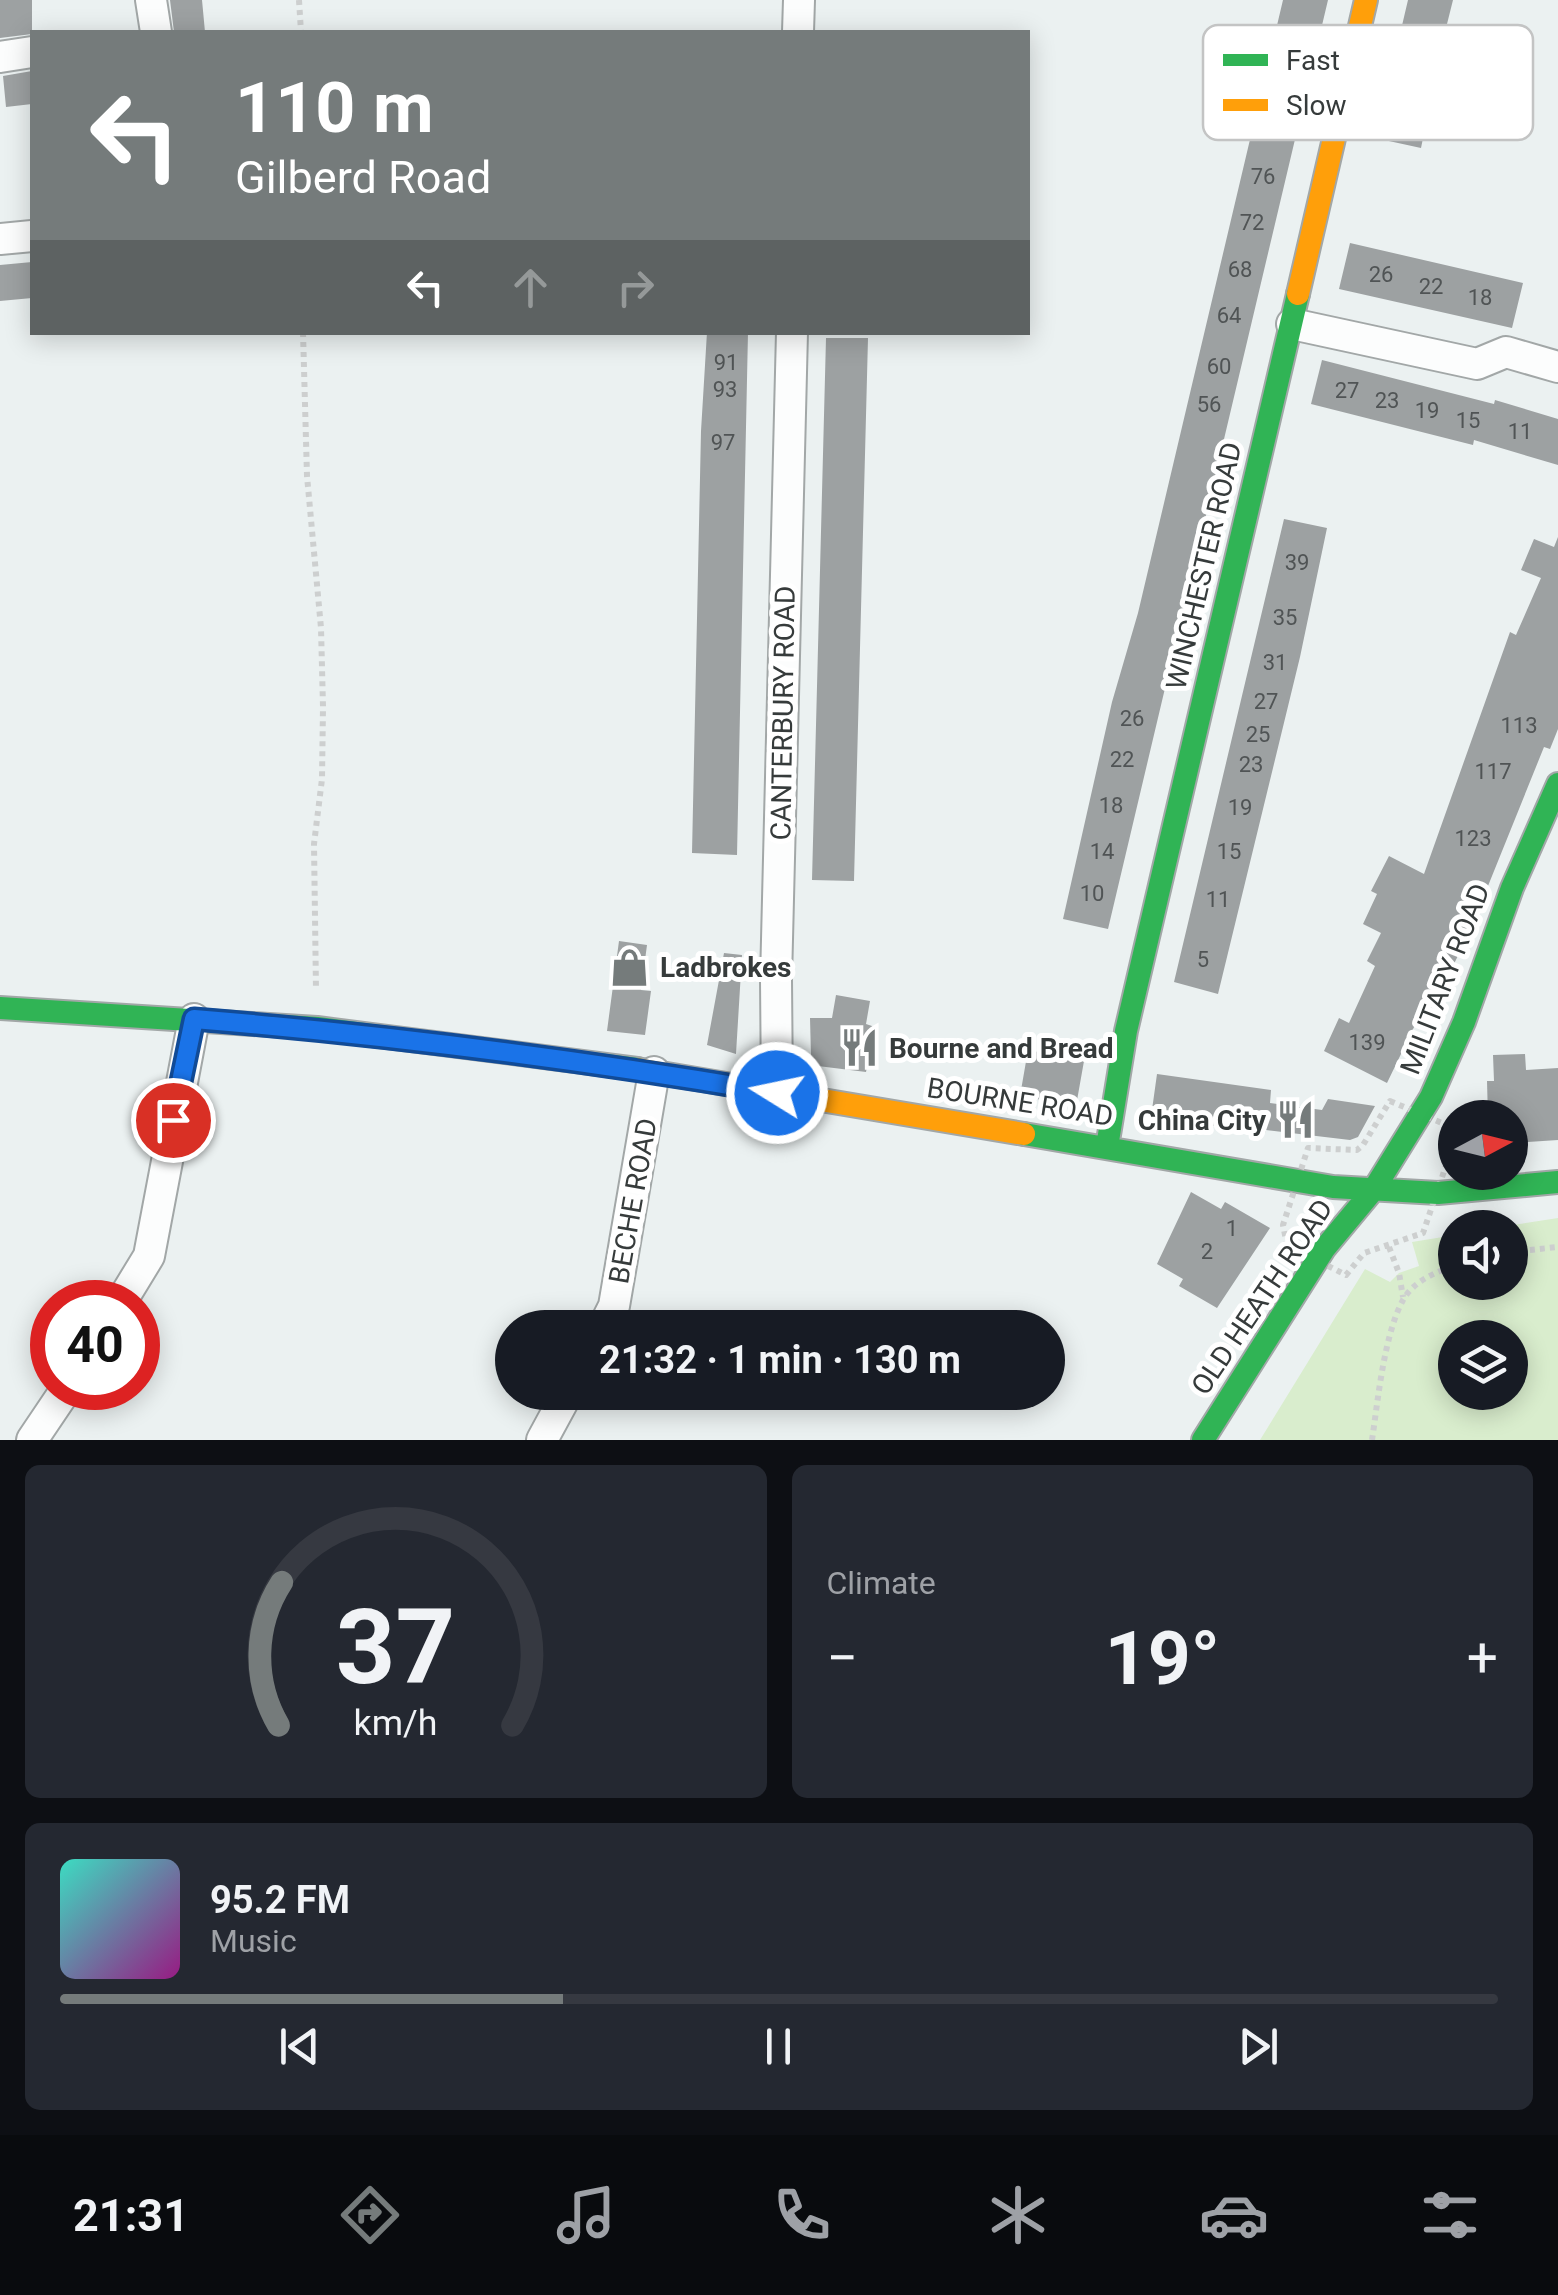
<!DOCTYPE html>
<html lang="en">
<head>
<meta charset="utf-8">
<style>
  :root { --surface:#171b24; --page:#242831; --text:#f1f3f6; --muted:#9ea1a6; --line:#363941; --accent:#757b7b }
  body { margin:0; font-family:Roboto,sans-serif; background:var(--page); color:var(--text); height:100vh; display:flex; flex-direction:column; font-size:38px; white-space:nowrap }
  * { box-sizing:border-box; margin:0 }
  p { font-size:32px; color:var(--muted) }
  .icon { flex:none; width:55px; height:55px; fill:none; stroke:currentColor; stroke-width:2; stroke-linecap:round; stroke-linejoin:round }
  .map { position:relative; height:1440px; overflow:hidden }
  .details { display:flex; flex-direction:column; gap:25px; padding:25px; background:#0d0f14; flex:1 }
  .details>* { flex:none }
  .banner { position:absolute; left:30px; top:30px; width:1000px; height:305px; border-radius:0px; box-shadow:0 5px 25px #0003; background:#757b7b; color:#fff; overflow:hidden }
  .needle { width:65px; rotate:83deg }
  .controls { position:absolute; left:1438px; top:1100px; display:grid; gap:20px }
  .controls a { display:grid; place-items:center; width:90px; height:90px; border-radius:50%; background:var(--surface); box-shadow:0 5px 25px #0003; font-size:50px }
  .speed { position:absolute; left:30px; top:1280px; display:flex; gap:20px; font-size:50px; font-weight:700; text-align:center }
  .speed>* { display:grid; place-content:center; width:130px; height:130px; border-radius:50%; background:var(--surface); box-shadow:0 5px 25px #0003; line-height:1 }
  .speed .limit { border:15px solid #d22; background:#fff; color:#111 }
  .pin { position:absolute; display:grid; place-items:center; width:85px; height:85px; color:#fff; margin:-42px; border:5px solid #fff; border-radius:50%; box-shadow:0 2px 10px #0007 }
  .me { position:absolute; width:110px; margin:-55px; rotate:280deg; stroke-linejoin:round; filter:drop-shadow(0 0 8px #0008) }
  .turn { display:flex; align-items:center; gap:35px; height:210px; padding:0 40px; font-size:45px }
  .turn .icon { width:130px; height:130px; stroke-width:2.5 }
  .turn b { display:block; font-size:70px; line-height:85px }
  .lanes { display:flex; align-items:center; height:95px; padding:0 40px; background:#0003; justify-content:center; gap:50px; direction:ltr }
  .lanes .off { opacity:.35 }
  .big { font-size:75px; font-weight:700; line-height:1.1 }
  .details .card { flex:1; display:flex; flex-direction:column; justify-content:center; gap:15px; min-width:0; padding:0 35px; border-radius:15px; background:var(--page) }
  .details .dial { align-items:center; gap:0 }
  .dial svg { height:260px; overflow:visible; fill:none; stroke:var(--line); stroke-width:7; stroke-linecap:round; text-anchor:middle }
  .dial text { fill:var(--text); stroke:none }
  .song { display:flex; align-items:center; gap:30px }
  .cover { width:120px; height:120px; border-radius:15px; background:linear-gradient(135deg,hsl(170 70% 55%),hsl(310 70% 35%)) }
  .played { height:10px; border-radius:5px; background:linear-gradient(90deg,var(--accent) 35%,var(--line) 35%) }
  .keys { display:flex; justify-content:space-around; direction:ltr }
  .heat { display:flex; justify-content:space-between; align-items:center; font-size:55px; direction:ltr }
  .details .tiles { flex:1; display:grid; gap:25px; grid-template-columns:1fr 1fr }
  .card:last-child { grid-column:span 2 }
  .trip { position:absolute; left:495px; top:1310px; width:570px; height:100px; border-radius:50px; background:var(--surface); box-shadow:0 5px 25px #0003; font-weight:700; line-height:100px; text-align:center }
  .tab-bar { display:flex; height:160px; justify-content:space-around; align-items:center; background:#090b0e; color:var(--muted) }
  .tab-bar .icon { width:70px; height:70px }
  .tab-bar .current { color:var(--accent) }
  .tab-bar b { font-size:45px; color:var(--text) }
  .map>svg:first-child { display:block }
  .green { fill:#d9edcd; fill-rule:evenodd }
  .building { fill:#9da1a2 }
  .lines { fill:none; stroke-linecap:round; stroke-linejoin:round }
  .street-casing { stroke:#a2a7a7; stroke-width:34 }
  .fast-casing { stroke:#a2a7a7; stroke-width:26 }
  .slow-casing { stroke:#a2a7a7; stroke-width:26 }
  .path { stroke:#cdcfcf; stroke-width:6; stroke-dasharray:5 5; stroke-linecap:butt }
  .street { stroke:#fcfdfd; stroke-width:30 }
  .fast { stroke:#30b455; stroke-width:22 }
  .slow { stroke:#ff9f0a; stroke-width:22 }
  .route-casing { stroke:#114b97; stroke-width:25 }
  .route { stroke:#1a73e8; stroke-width:18 }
  .labels { text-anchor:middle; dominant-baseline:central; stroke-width:10; stroke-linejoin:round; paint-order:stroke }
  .number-label { font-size:22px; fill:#505455 }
  .street-label { font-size:28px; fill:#363b3b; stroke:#fff }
  .poi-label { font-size:28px; font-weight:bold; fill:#363b3b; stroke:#fff; text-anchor:start }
  .key { fill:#fff; stroke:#c3c4c4; stroke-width:2.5 }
  .key-label { font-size:28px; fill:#363b3b }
</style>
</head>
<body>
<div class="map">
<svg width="1558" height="1440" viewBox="0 0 1558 1440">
  <rect width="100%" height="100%" fill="#ebf1f1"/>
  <!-- green -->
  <path class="green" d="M 1558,1218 L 1558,1440 L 1260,1440 L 1365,1269 L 1390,1282 L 1399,1273 L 1419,1266 L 1412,1242 L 1455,1235 L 1455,1282 L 1510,1282 L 1510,1228 L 1501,1227 ZM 1455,1338 L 1510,1338 L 1510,1392 L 1455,1392 Z"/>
  <!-- building -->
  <path class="building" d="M 0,0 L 32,0 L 32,34 L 0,38 Z
    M 170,0 L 202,0 L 205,32 L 174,32 Z
    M 1283,0 L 1328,0 L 1108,929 L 1063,919 L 1112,702 L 1138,613 Z
    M 1408,0 L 1453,0 L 1442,44 L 1400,34 Z
    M 32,71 L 32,104 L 6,107 L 3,76 Z
    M 1383,104 L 1428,114 L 1421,148 L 1375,138 Z
    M 1350,243 L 1523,283 L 1512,328 L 1339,289 Z
    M 32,262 L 32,298 L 0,301 L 0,265 Z
    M 707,332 L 748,332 L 737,855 L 692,853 L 701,431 Z
    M 826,338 L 868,338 L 854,881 L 812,880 Z
    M 1322,360 L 1494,404 L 1495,400 L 1558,419 L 1558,465 L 1474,440 L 1473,445 L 1311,404 Z
    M 1284,519 L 1327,528 L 1300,657 L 1218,994 L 1174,982 Z
    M 1558,537 L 1558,729 L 1550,749 L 1544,747 L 1469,933 L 1452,968 L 1444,965 L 1387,1083 L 1324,1051 L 1339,1018 L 1349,1023 L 1375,966 L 1367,961 L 1381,933 L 1363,924 L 1377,894 L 1371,891 L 1389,856 L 1424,874 L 1510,632 L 1516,635 L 1541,578 L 1521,570 L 1534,539 L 1554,547 Z
    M 619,941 L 647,945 L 641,990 L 651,991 L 645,1035 L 607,1031 Z
    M 724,953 L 742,955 L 736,1054 L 707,1045 Z
    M 836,995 L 870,1001 L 866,1024 L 875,1027 L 866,1072 L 818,1066 L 811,1056 L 810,1018 L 832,1018 Z
    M 1028,1050 L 1084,1061 L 1076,1106 L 1020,1096 Z
    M 1525,1054 L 1526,1070 L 1558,1068 L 1558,1140 L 1510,1143 L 1510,1118 L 1488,1118 L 1487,1081 L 1494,1081 L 1493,1055 Z
    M 1157,1074 L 1271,1090 L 1270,1103 L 1322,1110 L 1328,1099 L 1375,1106 L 1358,1137 L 1350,1140 L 1266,1130 L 1265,1133 L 1151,1117 Z
    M 1191,1192 L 1221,1209 L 1225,1202 L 1270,1228 L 1217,1308 L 1179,1286 L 1183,1279 L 1157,1264 Z"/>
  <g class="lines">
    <defs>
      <path id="street" d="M 151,0 L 156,32
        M 798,32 L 799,0
        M 0,57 L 32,52
        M 0,239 L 32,236
        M 1292,324 L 1477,364 L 1506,352 L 1558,367
        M 777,1093 L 776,980 L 792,332
        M 121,1302 L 149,1256 L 194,1019
        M 603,1328 L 614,1306 L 654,1072
        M 32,1440 L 67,1388
        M 542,1440 L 568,1392"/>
      <path id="fast" d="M 0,1008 L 317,1028 L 637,1069
        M 1024,1134 L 1333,1187 L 1438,1193 L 1558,1182
        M 1107,1147 L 1126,1031 L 1298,294
        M 1203,1440 L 1324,1249 L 1374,1189 L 1431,1097 L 1464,1022 L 1512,888 L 1558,784"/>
      <path id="slow" d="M 1298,294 L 1366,0
        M 637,1069 L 1024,1134"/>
    </defs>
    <!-- street casing -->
    <use href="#street" class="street-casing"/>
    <!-- fast casing -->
    <use href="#fast" class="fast-casing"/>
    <!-- slow casing -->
    <use href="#slow" class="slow-casing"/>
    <!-- path -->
    <path class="path" d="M 299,0 L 301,32
      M 303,332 L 307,476 L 321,628 L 323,707 L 322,779 L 314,844 L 316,990
      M 1390,1101 L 1442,1123 L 1453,1145 L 1423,1233 L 1364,1253 L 1346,1275 L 1287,1245 L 1283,1225 L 1308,1148 L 1357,1150 L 1363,1145 Z
      M 1389,1247 L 1399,1273 L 1403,1297
      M 1510,1252 L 1558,1247
      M 1372,1440 C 1378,1400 1384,1335 1403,1300 C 1414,1281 1435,1272 1455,1266"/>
    <!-- street -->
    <use href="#street" class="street"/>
    <!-- fast -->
    <use href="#fast" class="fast"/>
    <!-- slow -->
    <use href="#slow" class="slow"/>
  </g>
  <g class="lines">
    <defs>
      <path id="route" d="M 173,1120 L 194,1019 C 389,1035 583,1060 777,1093"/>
    </defs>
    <!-- route casing -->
    <use href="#route" class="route-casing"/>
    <!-- route -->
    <use href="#route" class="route"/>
  </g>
  <!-- icons -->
  <defs>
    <symbol id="shop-bare" viewBox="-9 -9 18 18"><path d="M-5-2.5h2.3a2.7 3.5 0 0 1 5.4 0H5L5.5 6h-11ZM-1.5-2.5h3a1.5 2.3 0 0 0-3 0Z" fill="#757b7b" stroke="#fff" stroke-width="2.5" paint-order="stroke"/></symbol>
    <symbol id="restaurant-bare" viewBox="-9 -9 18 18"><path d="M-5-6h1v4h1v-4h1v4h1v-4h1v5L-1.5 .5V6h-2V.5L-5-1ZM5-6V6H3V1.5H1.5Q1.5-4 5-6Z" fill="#757b7b" stroke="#fff" stroke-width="2.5" paint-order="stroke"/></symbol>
  </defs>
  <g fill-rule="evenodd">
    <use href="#shop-bare" x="602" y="940" width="55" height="55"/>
    <use href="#restaurant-bare" x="832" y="1020" width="55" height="55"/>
    <use href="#restaurant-bare" x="1268" y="1092" width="55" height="55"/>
  </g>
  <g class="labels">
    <!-- number labels -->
    <g class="number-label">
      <text x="1263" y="176">76</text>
      <text x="1252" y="222">72</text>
      <text x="1240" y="269">68</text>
      <text x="1381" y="274">26</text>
      <text x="1431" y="286">22</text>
      <text x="1480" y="297">18</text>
      <text x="1229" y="315">64</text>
      <text x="726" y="362">91</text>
      <text x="1219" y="366">60</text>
      <text x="725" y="389">93</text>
      <text x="1347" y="390">27</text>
      <text x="1387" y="400">23</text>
      <text x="1209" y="404">56</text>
      <text x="1427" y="410">19</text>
      <text x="1468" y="420">15</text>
      <text x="1520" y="431">11</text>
      <text x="723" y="442">97</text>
      <text x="1297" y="562">39</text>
      <text x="1285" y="617">35</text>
      <text x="1275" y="662">31</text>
      <text x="1266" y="701">27</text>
      <text x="1132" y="718">26</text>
      <text x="1519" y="725">113</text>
      <text x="1258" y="734">25</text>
      <text x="1122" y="759">22</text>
      <text x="1251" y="764">23</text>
      <text x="1493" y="771">117</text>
      <text x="1111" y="805">18</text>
      <text x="1240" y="807">19</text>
      <text x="1473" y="838">123</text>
      <text x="1102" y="851">14</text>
      <text x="1229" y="851">15</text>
      <text x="1092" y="893">10</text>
      <text x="1218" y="899">11</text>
      <text x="1203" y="959">5</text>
      <text x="1367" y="1042">139</text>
      <text x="1232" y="1228">1</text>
      <text x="1207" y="1251">2</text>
    </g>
    <!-- street labels -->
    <g class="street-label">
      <text transform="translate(1204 566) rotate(-77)">WINCHESTER ROAD</text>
      <text transform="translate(783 713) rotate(-89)">CANTERBURY ROAD</text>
      <text transform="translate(1445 979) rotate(-69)">MILITARY ROAD</text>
      <text transform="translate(1020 1102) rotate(9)">BOURNE ROAD</text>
      <text transform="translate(633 1201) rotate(-80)">BECHE ROAD</text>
      <text transform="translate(1262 1297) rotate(-56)">OLD HEATH ROAD</text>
    </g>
    <!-- poi labels -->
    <g class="poi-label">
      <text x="660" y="967">Ladbrokes</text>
      <text x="889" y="1048">Bourne and Bread</text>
      <text x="1266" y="1120" text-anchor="end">China City</text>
    </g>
  </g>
  <!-- legend -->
  <rect x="1203" y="25" width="330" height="115" rx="15" class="key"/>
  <rect x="1223" y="54" width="45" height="12" fill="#30b455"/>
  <rect x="1223" y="99" width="45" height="12" fill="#ff9f0a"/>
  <g class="key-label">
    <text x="1286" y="70">Fast</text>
    <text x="1286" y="115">Slow</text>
  </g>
</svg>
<div class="controls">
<a><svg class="needle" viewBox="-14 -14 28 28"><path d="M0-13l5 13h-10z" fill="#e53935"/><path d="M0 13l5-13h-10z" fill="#9ea1a6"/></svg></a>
<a><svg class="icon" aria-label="sound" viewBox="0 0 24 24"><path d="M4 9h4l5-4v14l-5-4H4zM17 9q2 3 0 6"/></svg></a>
<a><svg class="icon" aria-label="layers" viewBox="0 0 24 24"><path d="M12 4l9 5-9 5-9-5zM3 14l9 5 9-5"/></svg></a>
</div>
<div class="speed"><div class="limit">40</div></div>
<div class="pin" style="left:173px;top:1120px;background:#d93025"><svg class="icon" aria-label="arrive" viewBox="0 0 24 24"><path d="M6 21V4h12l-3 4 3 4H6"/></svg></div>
<svg class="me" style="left:777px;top:1093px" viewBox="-20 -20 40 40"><circle r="17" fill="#1a73e8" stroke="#fff" stroke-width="3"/><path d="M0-11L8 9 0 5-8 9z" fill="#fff"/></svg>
<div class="trip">21:32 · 1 min · 130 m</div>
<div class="banner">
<div class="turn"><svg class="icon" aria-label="left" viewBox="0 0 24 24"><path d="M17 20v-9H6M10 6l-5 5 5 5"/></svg><div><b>110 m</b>Gilberd Road</div></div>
<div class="lanes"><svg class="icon" aria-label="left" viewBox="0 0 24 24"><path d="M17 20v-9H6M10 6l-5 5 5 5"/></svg><svg class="icon off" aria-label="ahead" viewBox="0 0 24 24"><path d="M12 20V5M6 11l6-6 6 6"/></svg><svg class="icon off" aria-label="right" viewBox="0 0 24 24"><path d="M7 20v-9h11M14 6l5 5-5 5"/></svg></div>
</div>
</div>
<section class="details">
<div class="tiles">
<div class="card dial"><svg viewBox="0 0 100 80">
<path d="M14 69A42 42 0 1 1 86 69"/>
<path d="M14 69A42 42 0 0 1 15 25" stroke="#757b7b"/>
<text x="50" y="56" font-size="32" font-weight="700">37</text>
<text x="50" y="72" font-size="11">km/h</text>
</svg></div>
<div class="card"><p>Climate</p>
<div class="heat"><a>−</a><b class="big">19°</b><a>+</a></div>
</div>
<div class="card">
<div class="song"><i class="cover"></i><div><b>95.2 FM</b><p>Music</p></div></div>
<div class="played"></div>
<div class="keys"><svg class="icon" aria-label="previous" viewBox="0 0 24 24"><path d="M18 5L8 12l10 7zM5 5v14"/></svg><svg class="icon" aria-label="pause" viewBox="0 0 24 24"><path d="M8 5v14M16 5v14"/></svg><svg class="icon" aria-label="next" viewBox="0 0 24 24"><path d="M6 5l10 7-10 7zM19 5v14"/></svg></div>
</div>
</div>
</section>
<nav class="tab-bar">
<b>21:31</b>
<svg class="icon current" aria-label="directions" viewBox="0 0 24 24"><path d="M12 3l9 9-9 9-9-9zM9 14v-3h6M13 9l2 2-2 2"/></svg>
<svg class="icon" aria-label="music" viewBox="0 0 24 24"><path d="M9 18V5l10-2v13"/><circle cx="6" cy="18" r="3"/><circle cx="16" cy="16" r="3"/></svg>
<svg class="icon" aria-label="phone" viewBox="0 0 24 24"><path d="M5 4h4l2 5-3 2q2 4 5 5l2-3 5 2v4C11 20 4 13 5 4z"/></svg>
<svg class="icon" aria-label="climate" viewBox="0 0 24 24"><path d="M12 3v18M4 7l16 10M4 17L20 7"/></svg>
<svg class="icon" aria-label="car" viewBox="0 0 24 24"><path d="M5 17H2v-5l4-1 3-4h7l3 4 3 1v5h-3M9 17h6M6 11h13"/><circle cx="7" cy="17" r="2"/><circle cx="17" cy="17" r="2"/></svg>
<svg class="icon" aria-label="filters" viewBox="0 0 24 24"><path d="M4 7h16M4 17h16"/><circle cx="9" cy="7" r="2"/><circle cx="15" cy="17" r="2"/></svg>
</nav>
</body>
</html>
